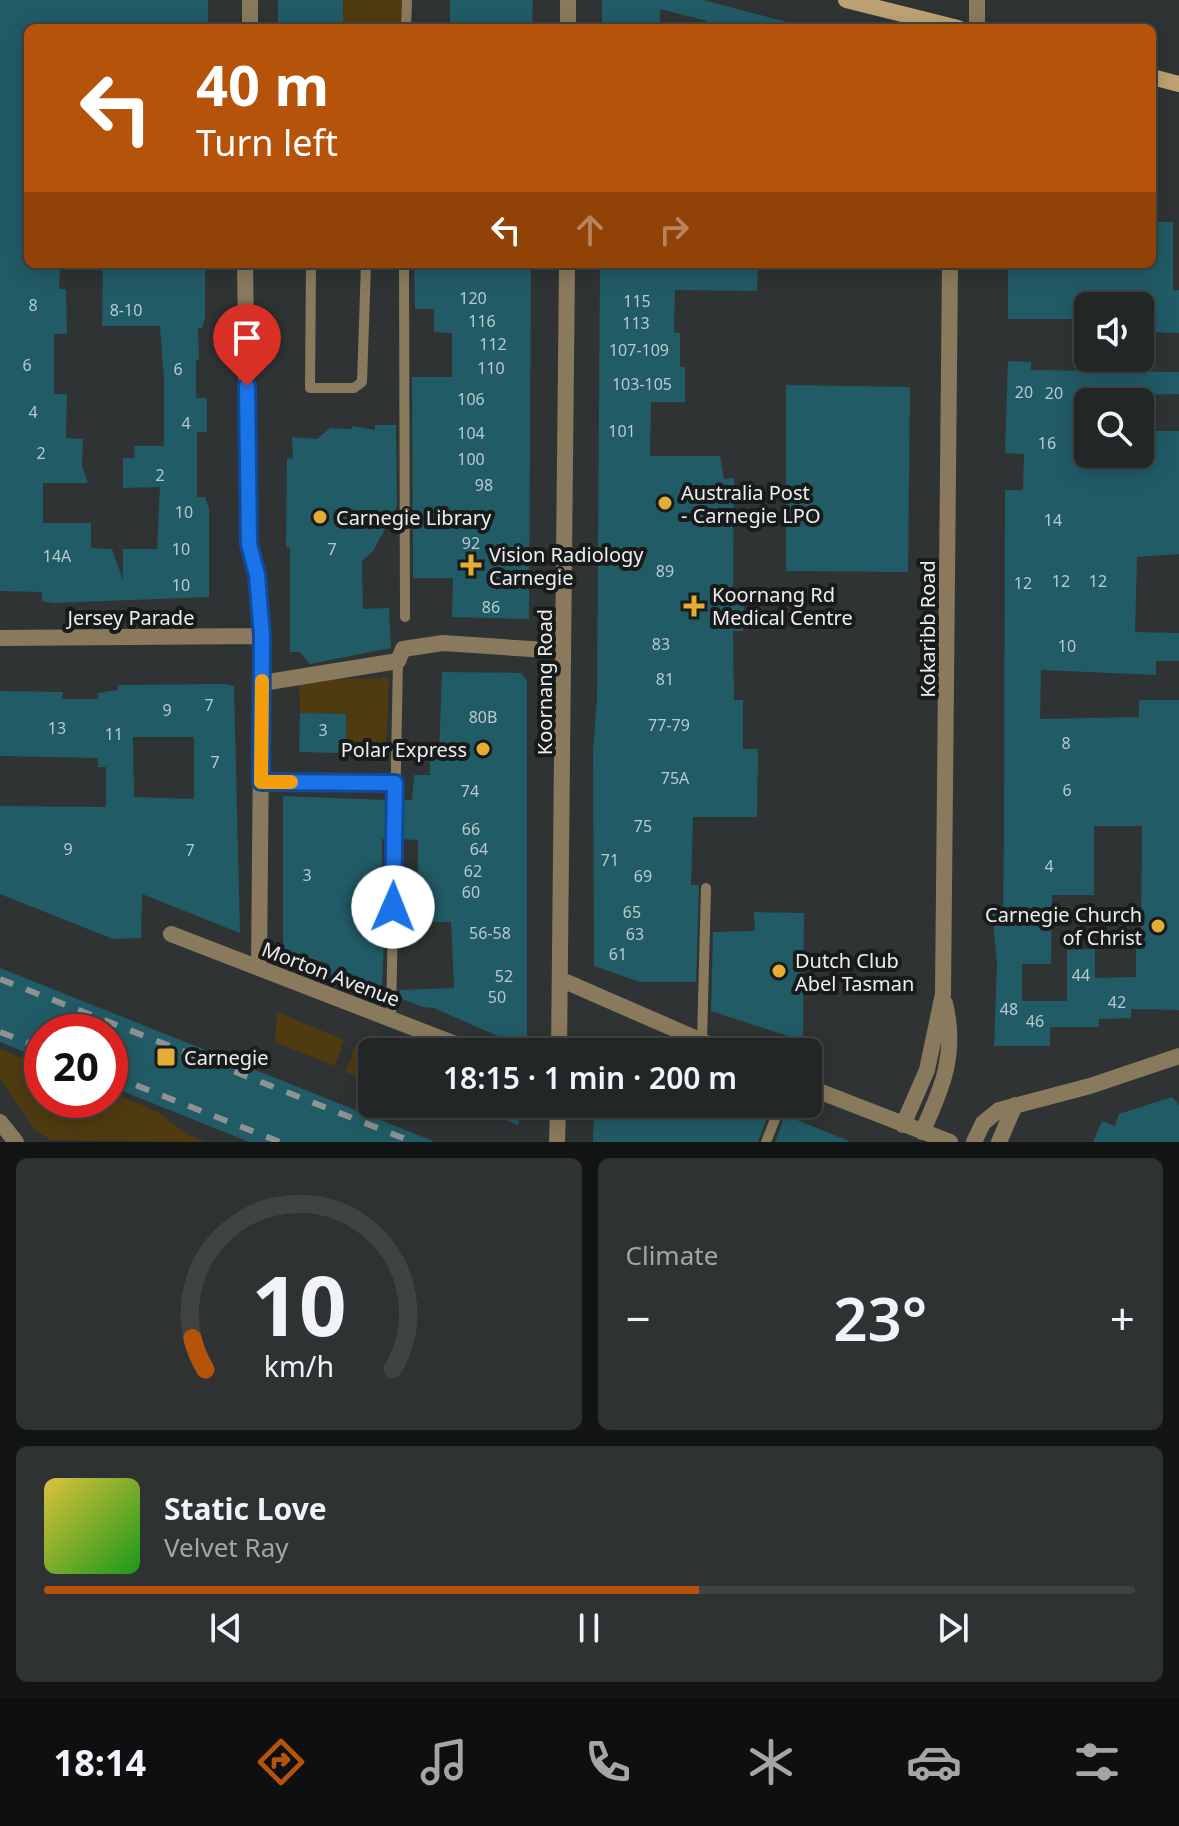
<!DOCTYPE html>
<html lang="en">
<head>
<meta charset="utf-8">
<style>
  :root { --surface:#232627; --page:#2f3233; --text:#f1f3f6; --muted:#a3a5a7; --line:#404344; --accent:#b45309 }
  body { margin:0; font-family:"Noto Sans",sans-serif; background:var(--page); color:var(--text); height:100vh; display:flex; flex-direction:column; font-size:30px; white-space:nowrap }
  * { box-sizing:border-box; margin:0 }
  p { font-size:26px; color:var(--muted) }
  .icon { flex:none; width:44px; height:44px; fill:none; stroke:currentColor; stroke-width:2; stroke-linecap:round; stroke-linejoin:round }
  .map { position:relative; height:1142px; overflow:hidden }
  .sheet { display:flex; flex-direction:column; gap:16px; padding:16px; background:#131515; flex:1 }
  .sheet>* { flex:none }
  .banner { position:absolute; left:24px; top:24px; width:1132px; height:244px; border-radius:12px; box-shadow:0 4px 20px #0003,0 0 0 2px var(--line); background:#b45309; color:#fff; overflow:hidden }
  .fabs { position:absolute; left:1074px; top:292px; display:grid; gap:16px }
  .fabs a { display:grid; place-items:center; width:80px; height:80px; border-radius:12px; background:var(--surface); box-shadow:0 4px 20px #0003,0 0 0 2px var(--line); font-size:40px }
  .speed { position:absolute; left:24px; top:1014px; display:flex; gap:16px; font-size:40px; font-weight:700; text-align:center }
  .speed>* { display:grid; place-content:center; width:104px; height:104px; border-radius:50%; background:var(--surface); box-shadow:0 4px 20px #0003,0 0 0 2px var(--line); line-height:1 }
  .speed .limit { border:12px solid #d22; background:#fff; color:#111 }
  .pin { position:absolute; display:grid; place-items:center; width:68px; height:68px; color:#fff; margin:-82px -34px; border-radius:50% 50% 50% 0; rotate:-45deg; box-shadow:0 0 8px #0007 }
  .pin .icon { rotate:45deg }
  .me { position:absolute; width:88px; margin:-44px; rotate:1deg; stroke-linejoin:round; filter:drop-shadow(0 0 6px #0008) }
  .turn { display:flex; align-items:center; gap:28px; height:168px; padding:0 40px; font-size:36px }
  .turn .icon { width:104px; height:104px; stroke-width:2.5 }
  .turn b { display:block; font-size:56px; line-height:68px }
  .lanes { display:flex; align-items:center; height:76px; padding:0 40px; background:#0003; justify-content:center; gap:40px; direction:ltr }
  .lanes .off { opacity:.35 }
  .big { font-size:60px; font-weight:600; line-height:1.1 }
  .sheet .tile { flex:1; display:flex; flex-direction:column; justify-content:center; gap:12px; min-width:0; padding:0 28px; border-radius:12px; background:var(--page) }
  .sheet .dial { align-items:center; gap:0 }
  .dial svg { height:208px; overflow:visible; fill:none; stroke:var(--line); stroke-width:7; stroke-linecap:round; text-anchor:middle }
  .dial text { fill:var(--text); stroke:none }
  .song { display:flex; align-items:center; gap:24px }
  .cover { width:96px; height:96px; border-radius:12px; background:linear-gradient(135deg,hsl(50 70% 55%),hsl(120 70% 35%)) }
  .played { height:8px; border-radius:4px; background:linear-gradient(90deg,var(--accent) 60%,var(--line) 60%) }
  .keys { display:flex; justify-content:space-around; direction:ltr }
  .heat { display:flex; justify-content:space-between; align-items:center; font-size:44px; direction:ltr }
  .sheet .tiles { flex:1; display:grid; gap:16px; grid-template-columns:1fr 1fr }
  .tile:last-child { grid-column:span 2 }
  .trip { position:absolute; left:358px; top:1038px; width:464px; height:80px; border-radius:12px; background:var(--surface); box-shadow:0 4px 20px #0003,0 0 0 2px var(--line); font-weight:600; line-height:80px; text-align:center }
  .tabs { display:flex; height:128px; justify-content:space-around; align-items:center; background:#0e0f10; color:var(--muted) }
  .tabs .icon { width:56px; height:56px }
  .tabs .current { color:var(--accent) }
  .tabs b { font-size:36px; color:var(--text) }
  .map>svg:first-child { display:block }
  .green { fill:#4f3b10 }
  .building { fill:#215b66; fill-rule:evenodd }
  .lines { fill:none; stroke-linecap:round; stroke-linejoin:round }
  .service { stroke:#8a7a5d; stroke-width:10 }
  .pedestrian { stroke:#8a7a5d; stroke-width:16 }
  .minor { stroke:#8a7a5d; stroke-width:16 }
  .tertiary { stroke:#8a7a5d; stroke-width:16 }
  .secondary { stroke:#bca273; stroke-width:16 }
  .rail { stroke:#8e9293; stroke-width:6; stroke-dasharray:14 14; stroke-linecap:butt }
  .route-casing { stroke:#114b97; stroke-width:20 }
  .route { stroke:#1a73e8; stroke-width:14 }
  .slow { stroke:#f59e0b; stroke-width:14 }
  .poi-dot { fill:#e5ad35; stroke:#191b1b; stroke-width:3 }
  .labels { text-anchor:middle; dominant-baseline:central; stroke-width:8; stroke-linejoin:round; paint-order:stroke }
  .number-label { font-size:16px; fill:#b9cace }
  .poi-label { font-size:20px; fill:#eceff0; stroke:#191b1b; text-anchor:start }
  .street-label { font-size:20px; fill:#eceff0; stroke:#191b1b }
</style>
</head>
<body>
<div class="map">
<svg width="1179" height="1142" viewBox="0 0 1179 1142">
  <rect width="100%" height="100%" fill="#2f3334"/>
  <!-- green -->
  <path class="green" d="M 343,0 L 403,0 L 403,28 L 343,28 Z
    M 389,678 L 386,753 L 338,753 L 338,747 L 346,747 L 346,714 L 300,713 L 299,680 Z
    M 277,1012 L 344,1040 L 335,1066 L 275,1042 Z
    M 356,1044 L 378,1052 L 372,1052 L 372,1082 L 345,1072 Z
    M 0,1049 L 22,1058 L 25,1063 L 42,1065 L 42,1100 L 110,1100 L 110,1092 L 156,1111 L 188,1135 L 207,1142 L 51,1140 L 35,1130 L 0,1078 Z"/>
  <!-- building -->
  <path class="building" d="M 0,0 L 208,0 L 208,28 L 28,28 L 28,264 L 60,264 L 59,289 L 66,289 L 67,334 L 54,334 L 54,394 L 67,394 L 66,438 L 83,439 L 82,466 L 88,483 L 43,483 L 43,523 L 91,523 L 91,548 L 112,549 L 123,580 L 123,549 L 157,549 L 160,487 L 123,488 L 123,458 L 135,458 L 134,446 L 164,446 L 164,379 L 160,326 L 102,326 L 103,264 L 205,264 L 205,318 L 202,328 L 198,328 L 199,360 L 196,360 L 196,398 L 207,398 L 207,432 L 197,432 L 197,497 L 205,497 L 209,508 L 209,597 L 53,603 L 42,601 L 42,592 L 0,591 Z
    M 278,0 L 343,0 L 343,28 L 278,28 Z
    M 450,0 L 533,0 L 532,28 L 450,28 Z
    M 602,0 L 703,0 L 787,22 L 786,28 L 707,28 L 707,21 L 660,9 L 660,28 L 602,28 Z
    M 1152,222 L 1173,222 L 1173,290 L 1179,290 L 1179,333 L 1142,332 L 1142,306 L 1088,306 L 1088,319 L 1008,319 L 1008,264 L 1152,264 Z
    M 414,264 L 531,264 L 529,619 L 452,617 L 453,578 L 413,578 L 412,377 L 452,377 L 452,333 L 434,332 L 434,309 L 415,309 Z
    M 600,264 L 758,264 L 757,291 L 675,290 L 674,333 L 680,333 L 680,367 L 685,367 L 685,402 L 651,402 L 650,456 L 720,456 L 724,479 L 734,478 L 733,597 L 744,597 L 743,631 L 733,631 L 734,700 L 743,700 L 743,749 L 758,749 L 757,817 L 693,817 L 691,885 L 699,885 L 696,982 L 640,982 L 594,966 L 593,750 L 597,700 Z
    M 1008,361 L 1031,362 L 1031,370 L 1179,372 L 1179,394 L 1139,395 L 1138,402 L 1088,402 L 1088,454 L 1147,454 L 1147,431 L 1179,431 L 1179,554 L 1137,557 L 1135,632 L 1179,633 L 1179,661 L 1156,661 L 1156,675 L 1041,670 L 1040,719 L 1139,717 L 1139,700 L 1179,700 L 1179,1010 L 1131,1009 L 1131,1018 L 1099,1019 L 1099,1027 L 1050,1027 L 1050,1046 L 994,1046 L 997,963 L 992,909 L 1003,910 L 1004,836 L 1005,490 L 1023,490 L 1024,454 L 1005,453 ZM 1094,826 L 1142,826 L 1141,935 L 1136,935 L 1136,977 L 1095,978 L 1095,949 L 1067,950 L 1067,1001 L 1022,1001 L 1022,964 L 1051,964 L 1052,895 L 1094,895 Z
    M 786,385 L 910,387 L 908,572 L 786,571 Z
    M 375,425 L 396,425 L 397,507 L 373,551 L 362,561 L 363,609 L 389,608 L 391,648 L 310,664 L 300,652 L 290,652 L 290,548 L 286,547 L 287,459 L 293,458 L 292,437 L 317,439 L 330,428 L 352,429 L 352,426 L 375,430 Z
    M 442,672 L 521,673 L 527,681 L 527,1049 L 434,1008 L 423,1007 L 399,998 L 400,990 L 454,988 L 451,922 L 401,922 L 402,882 L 418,880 L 418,840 L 402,839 L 403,800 L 412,800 L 414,775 L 430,775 L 430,754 L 439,754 Z
    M 225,684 L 234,686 L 240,933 L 142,894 L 141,938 L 113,939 L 0,894 L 0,806 L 106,807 L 106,767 L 98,767 L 98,758 L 0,756 L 0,691 L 63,692 L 62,699 L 98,699 L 98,693 L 118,690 L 118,685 ZM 133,737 L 194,737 L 194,799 L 134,797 Z
    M 300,713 L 346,714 L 346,747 L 338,747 L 338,753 L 299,752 Z
    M 283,796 L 387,800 L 386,839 L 382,839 L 382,885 L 386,884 L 382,991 L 360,993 L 329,978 L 329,964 L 283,950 Z
    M 754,912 L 804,913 L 803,1041 L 711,1011 L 713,932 L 755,931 Z
    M 0,968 L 433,1141 L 433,1142 L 249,1142 L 110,1086 L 110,1032 L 42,1032 L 42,1059 L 0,1042 Z
    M 1172,1097 L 1179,1105 L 1179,1142 L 1093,1142 L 1102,1121 L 1115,1126 L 1119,1114 Z
    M 467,1104 L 523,1104 L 518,1125 Z
    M 594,1104 L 725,1104 L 744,1112 L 747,1104 L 771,1108 L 758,1142 L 593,1142 Z
    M 785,1115 L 849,1141 L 849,1142 L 775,1142 Z"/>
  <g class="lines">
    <!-- service -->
    <path class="service" d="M 406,28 L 407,0
      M 311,264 L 310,388 L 354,388 L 362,382 L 366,264
      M 404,264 L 405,617
      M 261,782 L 395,783
      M 391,1018 L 398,661
      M 702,1041 L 706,888
      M 766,1142 L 781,1104"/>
    <!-- pedestrian -->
    <path class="pedestrian" d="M 262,683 L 398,661 L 403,649 L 443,643 L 545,650"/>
    <!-- minor -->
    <path class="minor" d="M 977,0 L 977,28
      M 250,28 L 250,0
      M 245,264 L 249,544 L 257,575 L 262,636 L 259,968
      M 0,638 L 262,636
      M 171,934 L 476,1052
      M 562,980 L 727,1052
      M 808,1087 L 950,1142
      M 0,1122 L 16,1142
      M 903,1125 L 927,1070 L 943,994 L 950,264
      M 922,1132 C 943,1087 957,1053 945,1003
      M 974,1142 L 983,1123 L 999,1110 L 1090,1086 L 1179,1056
      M 999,1142 L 1015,1105"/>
    <!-- tertiary -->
    <path class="tertiary" d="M 568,28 L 568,0
      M 559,1052 L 567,264
      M 557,1142 L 558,1104"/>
    <!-- secondary -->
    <path class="secondary" d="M 846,0 L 958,28
      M 1152,77 L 1179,84"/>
    <!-- rail -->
    <path class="rail" d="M 0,979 L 413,1142
      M 0,1032 L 42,1048
      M 110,1075 L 280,1142"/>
  </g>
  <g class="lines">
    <defs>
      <path id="route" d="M 247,386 L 249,544 L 257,575 L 262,636 L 261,782 L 395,783 L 393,907"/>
    </defs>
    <!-- route casing -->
    <use href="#route" class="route-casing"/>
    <!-- route -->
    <use href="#route" class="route"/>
    <!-- slow -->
    <path class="slow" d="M 262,681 L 261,782 L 291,782"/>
  </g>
  <!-- markers -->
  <g class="poi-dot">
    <circle cx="665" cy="503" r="8"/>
    <circle cx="320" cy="517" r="8"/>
    <path d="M467 553h8v8h8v8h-8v8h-8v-8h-8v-8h8z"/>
    <path d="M690 594h8v8h8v8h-8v8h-8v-8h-8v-8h8z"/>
    <circle cx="483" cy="749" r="8"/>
    <circle cx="1158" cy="926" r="8"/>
    <circle cx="779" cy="971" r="8"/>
    <rect x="156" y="1047" width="20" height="20" rx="4"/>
  </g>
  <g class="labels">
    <!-- number labels -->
    <g class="number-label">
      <text x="473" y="298">120</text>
      <text x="637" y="301">115</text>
      <text x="33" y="305">8</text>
      <text x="126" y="310">8-10</text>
      <text x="482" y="321">116</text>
      <text x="636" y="323">113</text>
      <text x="493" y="344">112</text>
      <text x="639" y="350">107-109</text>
      <text x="27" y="365">6</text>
      <text x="491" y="368">110</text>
      <text x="178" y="369">6</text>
      <text x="642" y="384">103-105</text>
      <text x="1024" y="392">20</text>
      <text x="1054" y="393">20</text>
      <text x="471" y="399">106</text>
      <text x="33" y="412">4</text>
      <text x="186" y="423">4</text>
      <text x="622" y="431">101</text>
      <text x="471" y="433">104</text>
      <text x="1047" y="443">16</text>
      <text x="41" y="453">2</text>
      <text x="471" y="459">100</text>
      <text x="160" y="475">2</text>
      <text x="484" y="485">98</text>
      <text x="184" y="512">10</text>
      <text x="1053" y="520">14</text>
      <text x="471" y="543">92</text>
      <text x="181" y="549">10</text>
      <text x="332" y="549">7</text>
      <text x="57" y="556">14A</text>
      <text x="665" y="571">89</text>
      <text x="1061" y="581">12</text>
      <text x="1098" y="581">12</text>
      <text x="1023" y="583">12</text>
      <text x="181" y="585">10</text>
      <text x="491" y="607">86</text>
      <text x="661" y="644">83</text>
      <text x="1067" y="646">10</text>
      <text x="665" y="679">81</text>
      <text x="209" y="705">7</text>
      <text x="167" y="710">9</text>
      <text x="483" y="717">80B</text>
      <text x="669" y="725">77-79</text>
      <text x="57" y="728">13</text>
      <text x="323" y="730">3</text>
      <text x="114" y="734">11</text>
      <text x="1066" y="743">8</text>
      <text x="215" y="762">7</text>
      <text x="675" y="778">75A</text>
      <text x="1067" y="790">6</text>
      <text x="470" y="791">74</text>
      <text x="643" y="826">75</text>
      <text x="471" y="829">66</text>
      <text x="68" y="849">9</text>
      <text x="479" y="849">64</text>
      <text x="190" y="850">7</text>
      <text x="610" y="860">71</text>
      <text x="1049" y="866">4</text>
      <text x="473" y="871">62</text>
      <text x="307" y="875">3</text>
      <text x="643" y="876">69</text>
      <text x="471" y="892">60</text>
      <text x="632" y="912">65</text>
      <text x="490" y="933">56-58</text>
      <text x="635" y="934">63</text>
      <text x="618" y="954">61</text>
      <text x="1081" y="975">44</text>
      <text x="504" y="976">52</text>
      <text x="497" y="997">50</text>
      <text x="1117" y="1002">42</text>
      <text x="1009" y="1009">48</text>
      <text x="1035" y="1021">46</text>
    </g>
    <!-- poi labels -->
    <g class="poi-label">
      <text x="681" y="492">Australia Post<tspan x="681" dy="23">- Carnegie LPO</tspan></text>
      <text x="336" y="517">Carnegie Library</text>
      <text x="489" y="554">Vision Radiology<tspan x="489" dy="23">Carnegie</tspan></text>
      <text x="712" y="594">Koornang Rd<tspan x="712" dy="23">Medical Centre</tspan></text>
      <text x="467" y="749" text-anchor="end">Polar Express</text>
      <text x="1142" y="914" text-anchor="end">Carnegie Church<tspan x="1142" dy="23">of Christ</tspan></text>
      <text x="795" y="960">Dutch Club<tspan x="795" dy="23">Abel Tasman</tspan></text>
      <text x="184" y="1057">Carnegie</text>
    </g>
    <!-- street labels -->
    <g class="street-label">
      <text x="131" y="617">Jersey Parade</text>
      <text transform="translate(927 629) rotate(-90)">Kokaribb Road</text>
      <text transform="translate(544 682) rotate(-90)">Koornang Road</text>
      <text transform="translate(331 974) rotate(21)">Morton Avenue</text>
    </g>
  </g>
</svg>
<div class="fabs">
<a><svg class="icon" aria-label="sound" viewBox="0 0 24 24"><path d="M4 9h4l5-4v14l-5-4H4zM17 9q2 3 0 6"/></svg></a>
<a><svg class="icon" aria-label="search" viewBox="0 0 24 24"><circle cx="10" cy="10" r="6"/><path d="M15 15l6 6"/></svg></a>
</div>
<div class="speed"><div class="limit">20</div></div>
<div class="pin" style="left:247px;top:386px;background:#d93025"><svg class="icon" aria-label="arrive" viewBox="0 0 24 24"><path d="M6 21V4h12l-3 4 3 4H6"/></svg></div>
<svg class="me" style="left:393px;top:907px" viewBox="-20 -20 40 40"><circle r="19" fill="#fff"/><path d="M0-13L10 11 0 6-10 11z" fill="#1a73e8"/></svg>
<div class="trip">18:15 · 1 min · 200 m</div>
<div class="banner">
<div class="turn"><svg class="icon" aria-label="left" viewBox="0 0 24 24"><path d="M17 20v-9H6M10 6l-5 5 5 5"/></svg><div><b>40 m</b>Turn left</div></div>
<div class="lanes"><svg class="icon" aria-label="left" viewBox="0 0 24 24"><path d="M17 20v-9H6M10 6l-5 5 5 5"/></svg><svg class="icon off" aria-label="ahead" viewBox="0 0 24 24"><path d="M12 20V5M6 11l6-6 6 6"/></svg><svg class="icon off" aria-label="right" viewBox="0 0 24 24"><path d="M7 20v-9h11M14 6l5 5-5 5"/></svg></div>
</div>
</div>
<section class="sheet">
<div class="tiles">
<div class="tile dial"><svg viewBox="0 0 100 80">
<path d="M14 69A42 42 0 1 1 86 69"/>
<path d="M14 69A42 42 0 0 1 9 57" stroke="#b45309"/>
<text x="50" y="56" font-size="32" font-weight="700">10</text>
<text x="50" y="72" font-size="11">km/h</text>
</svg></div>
<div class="tile"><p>Climate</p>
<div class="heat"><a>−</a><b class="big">23°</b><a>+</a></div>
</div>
<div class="tile">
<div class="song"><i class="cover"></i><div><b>Static Love</b><p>Velvet Ray</p></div></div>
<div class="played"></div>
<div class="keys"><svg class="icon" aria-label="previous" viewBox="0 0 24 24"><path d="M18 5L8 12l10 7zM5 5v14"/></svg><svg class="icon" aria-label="pause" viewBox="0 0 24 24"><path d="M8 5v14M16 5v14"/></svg><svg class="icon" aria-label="next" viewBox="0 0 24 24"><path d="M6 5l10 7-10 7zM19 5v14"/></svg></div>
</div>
</div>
</section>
<nav class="tabs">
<b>18:14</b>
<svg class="icon current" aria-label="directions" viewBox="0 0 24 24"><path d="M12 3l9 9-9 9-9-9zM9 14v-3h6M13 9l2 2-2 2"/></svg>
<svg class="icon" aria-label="music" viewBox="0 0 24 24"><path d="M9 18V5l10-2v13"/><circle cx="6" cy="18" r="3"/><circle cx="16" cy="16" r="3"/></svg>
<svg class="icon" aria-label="phone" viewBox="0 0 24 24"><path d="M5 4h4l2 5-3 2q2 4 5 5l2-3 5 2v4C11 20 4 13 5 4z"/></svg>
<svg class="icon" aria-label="climate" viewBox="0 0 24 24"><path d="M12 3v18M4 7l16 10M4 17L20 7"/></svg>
<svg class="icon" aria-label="car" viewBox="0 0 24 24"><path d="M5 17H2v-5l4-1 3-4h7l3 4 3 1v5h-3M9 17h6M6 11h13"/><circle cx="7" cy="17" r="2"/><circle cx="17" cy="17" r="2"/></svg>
<svg class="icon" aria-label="filters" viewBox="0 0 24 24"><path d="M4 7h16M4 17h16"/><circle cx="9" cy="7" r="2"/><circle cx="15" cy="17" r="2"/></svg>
</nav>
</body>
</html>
